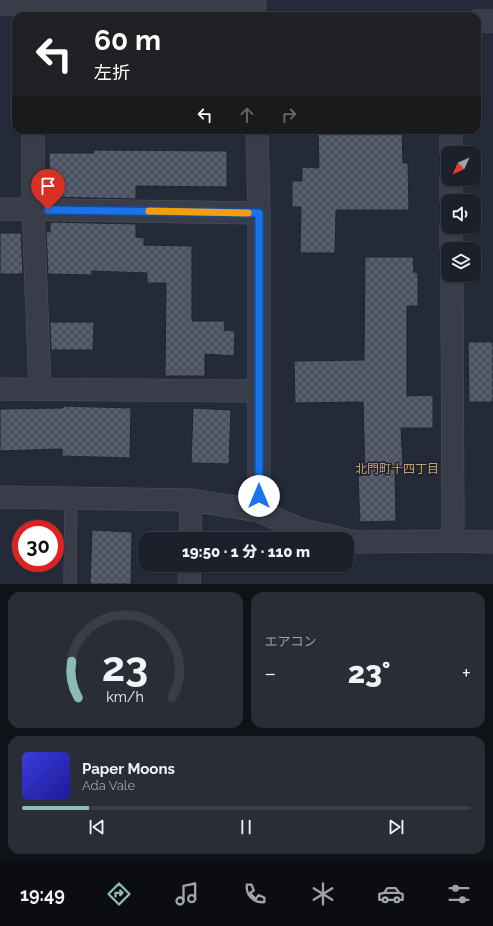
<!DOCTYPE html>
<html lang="ja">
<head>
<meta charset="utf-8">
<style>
  :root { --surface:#1c202a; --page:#292d36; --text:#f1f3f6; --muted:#a0a3a8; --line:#3a3e47; --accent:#8bbbb9 }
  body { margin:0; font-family:Raleway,"Noto Sans JP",sans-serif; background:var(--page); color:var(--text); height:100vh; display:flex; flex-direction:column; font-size:15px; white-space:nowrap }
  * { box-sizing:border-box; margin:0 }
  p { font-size:13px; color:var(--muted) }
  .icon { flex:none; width:22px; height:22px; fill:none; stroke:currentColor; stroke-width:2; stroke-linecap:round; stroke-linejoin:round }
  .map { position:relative; height:584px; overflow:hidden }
  .drawer { display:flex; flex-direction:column; gap:8px; padding:8px; background:#0f1217; flex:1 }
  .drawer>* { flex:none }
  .banner { position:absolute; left:12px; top:12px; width:469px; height:122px; border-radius:12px; box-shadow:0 1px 3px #0004,0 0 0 1px var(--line); background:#202124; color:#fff; overflow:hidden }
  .needle { width:26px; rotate:225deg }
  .buttons { position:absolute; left:441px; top:146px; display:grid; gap:8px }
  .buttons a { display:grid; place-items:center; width:40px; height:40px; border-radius:8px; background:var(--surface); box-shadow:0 1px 3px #0004,0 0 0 1px var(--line); font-size:20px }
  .speed { position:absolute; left:12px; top:520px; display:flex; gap:8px; font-size:20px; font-weight:700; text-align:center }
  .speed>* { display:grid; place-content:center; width:52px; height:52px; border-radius:50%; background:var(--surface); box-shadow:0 1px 3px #0004,0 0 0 1px var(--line); line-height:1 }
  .speed .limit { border:6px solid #d22; background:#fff; color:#111 }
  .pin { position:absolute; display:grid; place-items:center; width:34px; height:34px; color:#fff; margin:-41px -17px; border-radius:50% 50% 50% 0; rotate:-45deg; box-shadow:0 0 4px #0007 }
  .pin .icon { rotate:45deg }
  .me { position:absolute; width:44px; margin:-22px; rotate:0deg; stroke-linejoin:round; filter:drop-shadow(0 0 3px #0008) }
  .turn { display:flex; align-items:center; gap:14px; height:84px; padding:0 16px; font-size:18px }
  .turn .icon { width:52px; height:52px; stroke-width:2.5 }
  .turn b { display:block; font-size:28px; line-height:34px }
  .lanes { display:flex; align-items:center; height:38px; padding:0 16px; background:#0003; justify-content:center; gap:20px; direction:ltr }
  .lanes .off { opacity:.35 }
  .big { font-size:30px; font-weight:800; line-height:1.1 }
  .drawer .widget { flex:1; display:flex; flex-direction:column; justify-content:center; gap:6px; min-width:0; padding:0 14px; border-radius:12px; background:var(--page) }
  .drawer .dial { align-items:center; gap:0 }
  .dial svg { height:104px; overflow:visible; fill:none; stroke:var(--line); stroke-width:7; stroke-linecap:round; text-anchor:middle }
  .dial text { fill:var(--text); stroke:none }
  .song { display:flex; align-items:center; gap:12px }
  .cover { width:48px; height:48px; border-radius:6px; background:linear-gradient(135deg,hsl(240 70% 55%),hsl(240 70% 35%)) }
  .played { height:4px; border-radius:2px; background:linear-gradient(90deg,var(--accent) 15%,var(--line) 15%) }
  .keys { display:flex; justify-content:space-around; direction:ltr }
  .heat { display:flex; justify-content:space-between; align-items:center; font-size:22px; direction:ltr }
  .drawer .tiles { flex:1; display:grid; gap:8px; grid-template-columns:1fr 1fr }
  .widget:last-child { grid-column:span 2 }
  .trip { position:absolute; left:138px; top:532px; width:216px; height:40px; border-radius:12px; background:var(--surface); box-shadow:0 1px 3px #0004,0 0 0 1px var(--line); font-weight:800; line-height:40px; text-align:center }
  .tabs { display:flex; height:64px; justify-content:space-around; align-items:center; background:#0b0d11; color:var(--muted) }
  .tabs .icon { width:28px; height:28px }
  .tabs .active { color:var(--accent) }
  .tabs b { font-size:18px; color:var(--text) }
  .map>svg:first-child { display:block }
  .building { fill:url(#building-cross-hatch); stroke:#202430 }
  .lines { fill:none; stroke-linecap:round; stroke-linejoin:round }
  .service-casing { stroke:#515561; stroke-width:13 }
  .minor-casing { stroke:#515561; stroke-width:23 }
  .service { stroke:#383d49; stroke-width:12 }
  .minor { stroke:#383d49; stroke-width:22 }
  .route-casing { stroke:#114b97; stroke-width:10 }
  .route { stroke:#1a73e8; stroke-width:7 }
  .slow { stroke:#f59e0b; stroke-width:7 }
  .labels { text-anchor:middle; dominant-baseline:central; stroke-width:3; stroke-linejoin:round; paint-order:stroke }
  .neighbourhood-label { font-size:12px; fill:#c7a16d; stroke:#1e222e }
</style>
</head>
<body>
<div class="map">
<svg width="493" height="584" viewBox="0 0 493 584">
  <defs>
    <pattern id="building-cross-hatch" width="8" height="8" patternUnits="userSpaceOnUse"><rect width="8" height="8" fill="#4c5262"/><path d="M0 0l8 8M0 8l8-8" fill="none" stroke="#636977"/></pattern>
  </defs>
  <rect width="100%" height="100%" fill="#252a38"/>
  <!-- building -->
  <path class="building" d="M 318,130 L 402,130 L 403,163 L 408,163 L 409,210 L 336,210 L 335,253 L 300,253 L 301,207 L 292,207 L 292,181 L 302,181 L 302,167 L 319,168 Z
    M 94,150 L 227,151 L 227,187 L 136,186 L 136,199 L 50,197 L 49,153 L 94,153 Z
    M 50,222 L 136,224 L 136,237 L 144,238 L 144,245 L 192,246 L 192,321 L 225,321 L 224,330 L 235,331 L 234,356 L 205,354 L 205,376 L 165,376 L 166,283 L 147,283 L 147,273 L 92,271 L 92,275 L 48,274 L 46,232 L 50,232 Z
    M 0,233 L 21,233 L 23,274 L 0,274 Z
    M 365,257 L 413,257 L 414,272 L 418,273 L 418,306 L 407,306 L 407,396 L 433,395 L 433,428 L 401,428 L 403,467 L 395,467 L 396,521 L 360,522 L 358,476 L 365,475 L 363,402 L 295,403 L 294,361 L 364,360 Z
    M 50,322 L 94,322 L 93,350 L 51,350 Z
    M 468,342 L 493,342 L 493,402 L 469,402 Z
    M 63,406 L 131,408 L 130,458 L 62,456 L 62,449 L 0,451 L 0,409 L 63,408 Z
    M 193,408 L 231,410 L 229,464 L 191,463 Z
    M 92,530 L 132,532 L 131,584 L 90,584 Z"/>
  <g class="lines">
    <defs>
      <path id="service" d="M 70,584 L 71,498"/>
      <path id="minor" d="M 0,4 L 255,5
        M 477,21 L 493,21
        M 33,130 L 33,210 L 40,389
        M 257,130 L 259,213 L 259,511
        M 451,130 L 451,153
        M 451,179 L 451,201
        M 0,209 L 259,213
        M 451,227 L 451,249
        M 452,275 L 453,541
        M 0,389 L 259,391
        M 0,497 L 191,500 L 259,511 L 302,530 L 343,539
        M 190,539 L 191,500
        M 347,540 L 358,542 L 453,541 L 493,542
        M 189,584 L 190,565"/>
    </defs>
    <!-- service casing -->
    <use href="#service" class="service-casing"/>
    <!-- minor casing -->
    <use href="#minor" class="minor-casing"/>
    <!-- service -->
    <use href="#service" class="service"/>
    <!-- minor -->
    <use href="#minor" class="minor"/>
  </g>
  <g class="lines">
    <defs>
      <path id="route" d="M 48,210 L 259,213 L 259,496"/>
    </defs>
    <!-- route casing -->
    <use href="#route" class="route-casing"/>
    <!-- route -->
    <use href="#route" class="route"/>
    <!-- slow -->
    <path class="slow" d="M 149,211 L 248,213"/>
  </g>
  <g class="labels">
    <!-- neighbourhood labels -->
    <g class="neighbourhood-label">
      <text x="397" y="469">北門町十四丁目</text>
    </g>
  </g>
</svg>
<div class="buttons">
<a><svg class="needle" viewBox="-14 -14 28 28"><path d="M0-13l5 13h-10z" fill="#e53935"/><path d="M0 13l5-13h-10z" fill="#a0a3a8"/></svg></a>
<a><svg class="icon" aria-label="sound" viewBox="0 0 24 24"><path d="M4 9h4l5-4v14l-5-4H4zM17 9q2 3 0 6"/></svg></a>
<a><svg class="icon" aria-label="layers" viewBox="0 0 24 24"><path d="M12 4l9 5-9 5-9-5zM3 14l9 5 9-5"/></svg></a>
</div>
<div class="speed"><div class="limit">30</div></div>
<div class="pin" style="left:48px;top:210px;background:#d93025"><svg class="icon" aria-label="arrive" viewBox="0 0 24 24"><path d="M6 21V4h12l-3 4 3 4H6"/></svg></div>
<svg class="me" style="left:259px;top:496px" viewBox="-20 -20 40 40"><circle r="19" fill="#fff"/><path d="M0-13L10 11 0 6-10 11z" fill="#1a73e8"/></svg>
<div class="trip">19:50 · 1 分 · 110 m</div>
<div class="banner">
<div class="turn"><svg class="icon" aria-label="left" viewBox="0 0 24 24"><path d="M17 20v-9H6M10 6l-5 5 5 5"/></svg><div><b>60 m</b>左折</div></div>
<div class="lanes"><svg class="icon" aria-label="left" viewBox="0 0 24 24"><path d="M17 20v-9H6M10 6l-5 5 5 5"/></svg><svg class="icon off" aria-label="ahead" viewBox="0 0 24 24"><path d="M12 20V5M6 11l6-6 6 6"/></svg><svg class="icon off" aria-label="right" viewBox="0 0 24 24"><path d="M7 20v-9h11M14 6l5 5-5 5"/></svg></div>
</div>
</div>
<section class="drawer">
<div class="tiles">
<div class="widget dial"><svg viewBox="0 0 100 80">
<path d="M14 69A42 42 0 1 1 86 69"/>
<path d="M14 69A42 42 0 0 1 9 41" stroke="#8bbbb9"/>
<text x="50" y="56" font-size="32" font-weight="700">23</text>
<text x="50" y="72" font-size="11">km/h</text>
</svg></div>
<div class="widget"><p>エアコン</p>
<div class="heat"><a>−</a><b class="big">23°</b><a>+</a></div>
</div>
<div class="widget">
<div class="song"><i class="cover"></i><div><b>Paper Moons</b><p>Ada Vale</p></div></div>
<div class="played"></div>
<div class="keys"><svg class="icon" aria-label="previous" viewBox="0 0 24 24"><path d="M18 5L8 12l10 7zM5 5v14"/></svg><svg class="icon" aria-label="pause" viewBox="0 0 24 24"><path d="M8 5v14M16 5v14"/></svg><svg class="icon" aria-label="next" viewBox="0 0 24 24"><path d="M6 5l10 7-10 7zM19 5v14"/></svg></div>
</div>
</div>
</section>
<nav class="tabs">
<b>19:49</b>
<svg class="icon active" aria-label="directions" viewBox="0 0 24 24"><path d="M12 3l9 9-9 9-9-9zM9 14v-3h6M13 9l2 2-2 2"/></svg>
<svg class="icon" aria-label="music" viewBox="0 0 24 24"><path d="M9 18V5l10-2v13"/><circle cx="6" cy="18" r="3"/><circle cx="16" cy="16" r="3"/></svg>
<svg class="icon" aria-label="phone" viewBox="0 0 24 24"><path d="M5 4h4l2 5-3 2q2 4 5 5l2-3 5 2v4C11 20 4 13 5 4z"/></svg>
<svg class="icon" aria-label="climate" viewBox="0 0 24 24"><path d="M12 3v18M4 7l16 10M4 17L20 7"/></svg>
<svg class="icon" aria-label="car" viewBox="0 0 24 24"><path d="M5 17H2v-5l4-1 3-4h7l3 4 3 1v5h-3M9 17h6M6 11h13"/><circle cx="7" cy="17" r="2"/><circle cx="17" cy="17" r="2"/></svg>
<svg class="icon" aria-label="filters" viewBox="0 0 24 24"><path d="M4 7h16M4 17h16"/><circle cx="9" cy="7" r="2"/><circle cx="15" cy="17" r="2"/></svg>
</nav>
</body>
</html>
